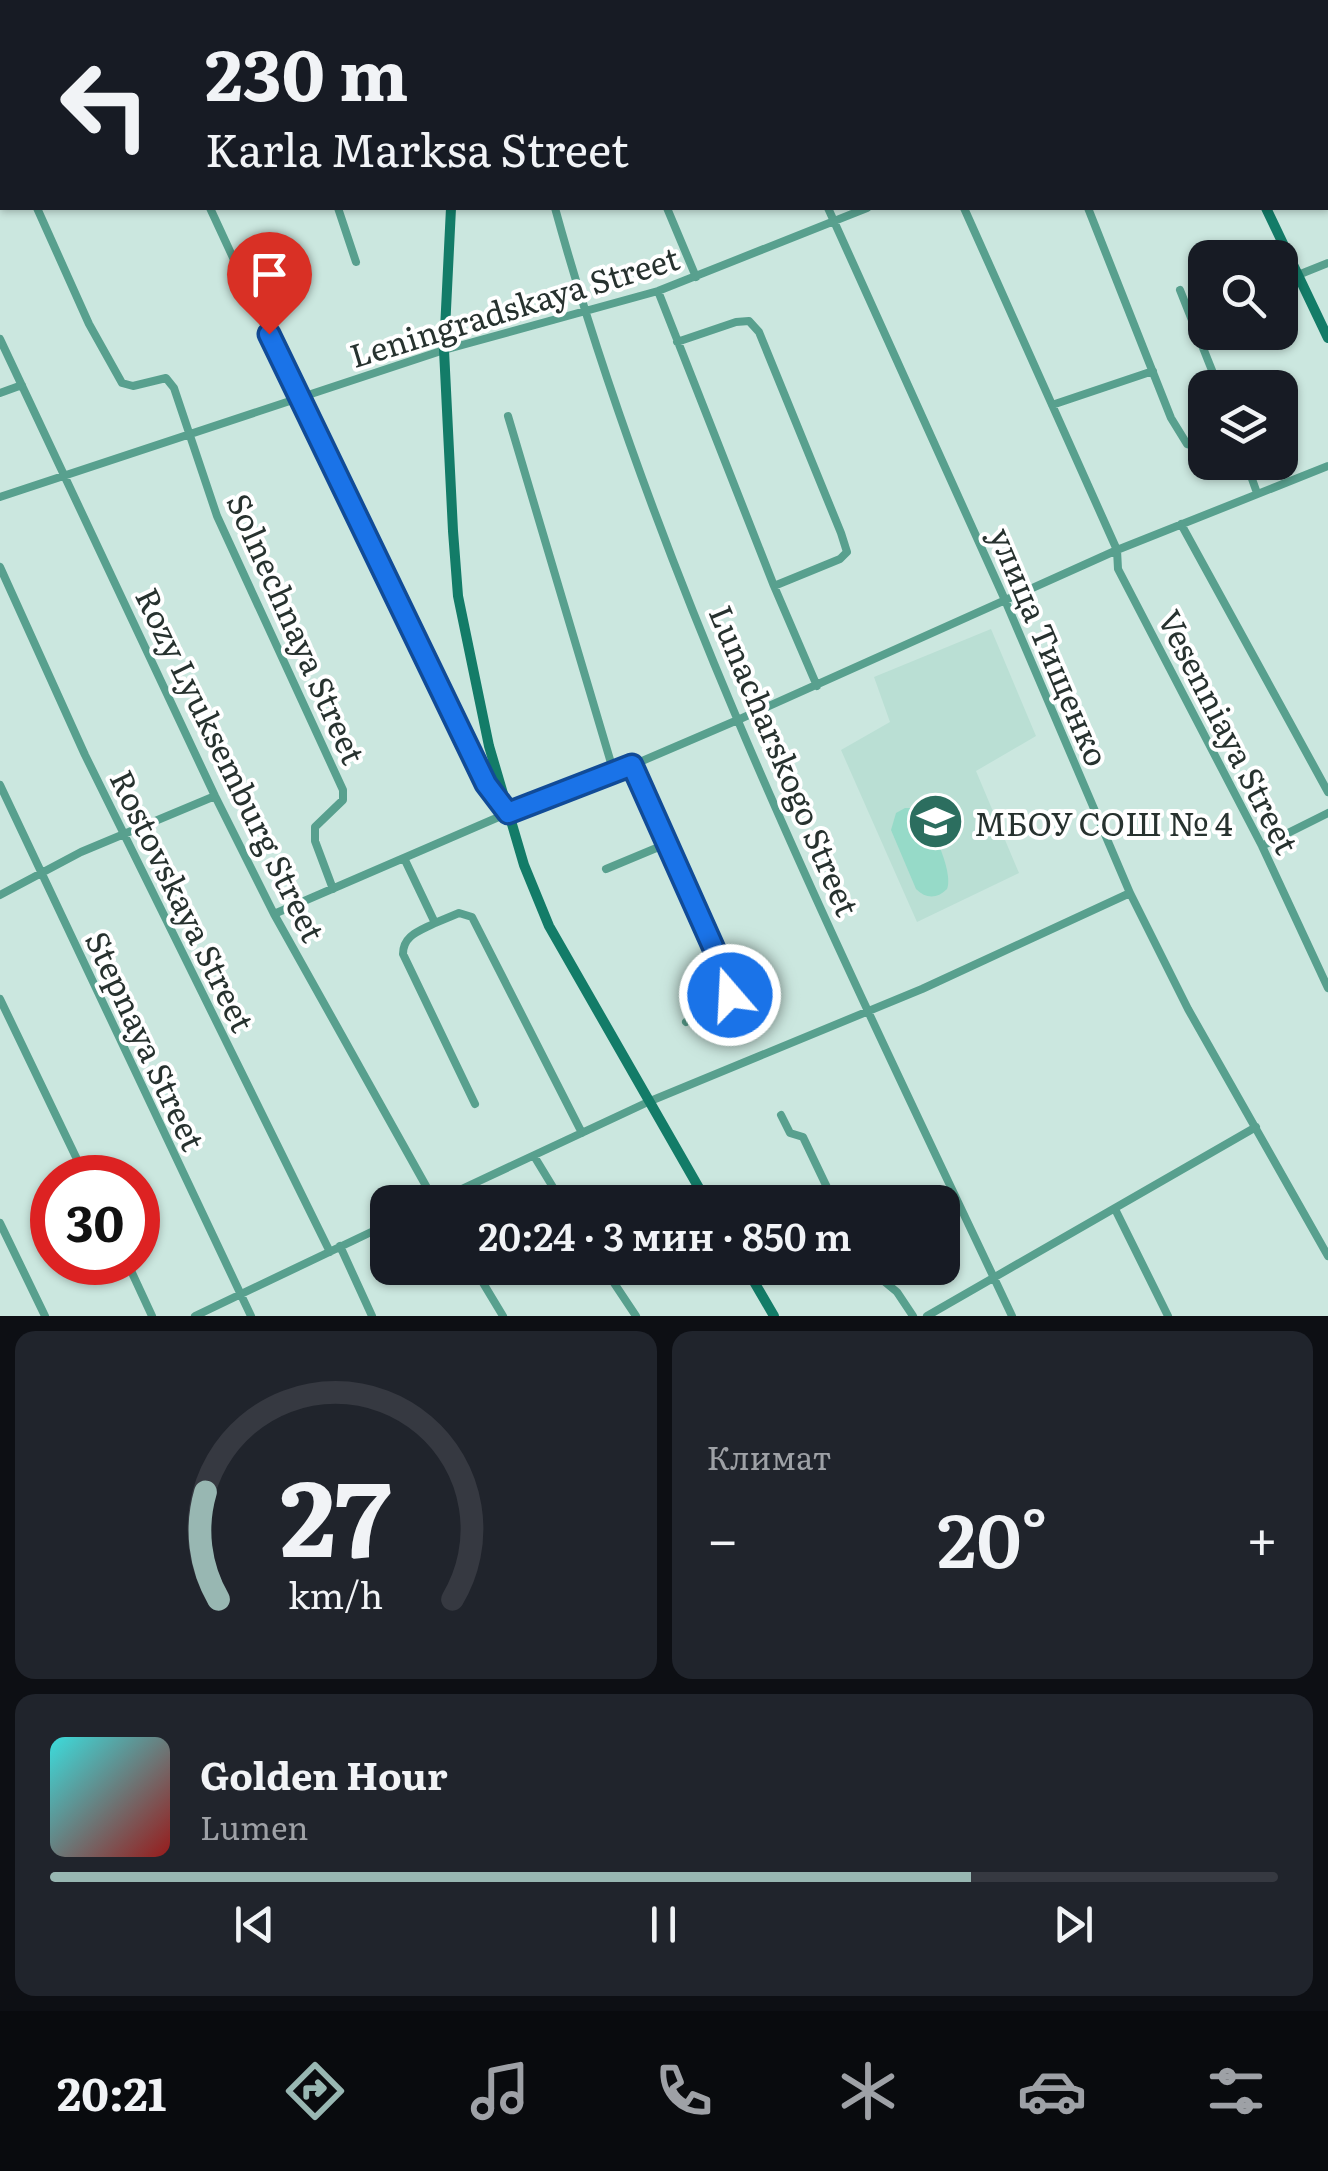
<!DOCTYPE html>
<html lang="ru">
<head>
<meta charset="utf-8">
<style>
  :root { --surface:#171b24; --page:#20242c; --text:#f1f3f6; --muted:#9ea1a6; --line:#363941; --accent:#98b7b2 }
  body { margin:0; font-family:Literata,serif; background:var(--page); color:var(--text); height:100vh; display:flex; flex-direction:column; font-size:38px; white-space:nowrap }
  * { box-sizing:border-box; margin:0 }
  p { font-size:32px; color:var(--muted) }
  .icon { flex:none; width:55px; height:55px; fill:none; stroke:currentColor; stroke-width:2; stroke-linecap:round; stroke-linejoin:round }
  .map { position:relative; height:1316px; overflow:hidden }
  .side { display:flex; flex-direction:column; gap:15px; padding:15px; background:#0d0f14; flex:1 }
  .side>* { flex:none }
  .guide { position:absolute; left:0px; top:0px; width:1330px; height:210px; box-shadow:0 2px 8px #0004; background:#171b24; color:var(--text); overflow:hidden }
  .buttons { position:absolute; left:1188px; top:240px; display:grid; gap:20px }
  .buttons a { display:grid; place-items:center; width:110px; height:110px; border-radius:20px; background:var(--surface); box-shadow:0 2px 8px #0004; font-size:50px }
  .speed { position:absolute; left:30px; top:1155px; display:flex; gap:20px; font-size:50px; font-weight:700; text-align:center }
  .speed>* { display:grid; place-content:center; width:130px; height:130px; border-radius:50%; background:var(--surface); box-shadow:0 2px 8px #0004; line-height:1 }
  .speed .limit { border:15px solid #d22; background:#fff; color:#111 }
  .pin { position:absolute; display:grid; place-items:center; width:85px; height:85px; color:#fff; margin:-102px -42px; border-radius:50% 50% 50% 0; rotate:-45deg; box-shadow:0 0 10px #0007 }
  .pin .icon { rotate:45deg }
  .me { position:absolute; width:110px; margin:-55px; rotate:341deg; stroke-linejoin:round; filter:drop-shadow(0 0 8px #0008) }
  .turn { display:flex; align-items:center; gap:35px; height:210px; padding:0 40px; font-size:45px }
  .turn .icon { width:130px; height:130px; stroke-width:2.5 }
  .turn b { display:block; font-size:70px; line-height:85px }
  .big { font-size:75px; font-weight:600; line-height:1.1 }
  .side .card { flex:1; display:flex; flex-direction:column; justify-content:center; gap:15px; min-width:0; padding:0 35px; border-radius:20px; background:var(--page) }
  .side .dial { align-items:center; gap:0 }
  .dial svg { height:260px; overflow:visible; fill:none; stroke:var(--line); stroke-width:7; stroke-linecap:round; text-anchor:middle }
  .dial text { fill:var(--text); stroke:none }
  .song { display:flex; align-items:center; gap:30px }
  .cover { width:120px; height:120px; border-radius:15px; background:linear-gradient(135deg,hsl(180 70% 55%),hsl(0 70% 35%)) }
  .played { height:10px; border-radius:5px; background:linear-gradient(90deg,var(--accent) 75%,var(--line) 75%) }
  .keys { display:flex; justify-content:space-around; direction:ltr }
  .heat { display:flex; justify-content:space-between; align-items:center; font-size:55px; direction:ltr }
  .side .tiles { flex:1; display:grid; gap:15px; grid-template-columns:1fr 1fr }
  .card:last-child { grid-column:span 2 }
  .trip { position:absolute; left:370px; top:1185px; width:590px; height:100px; border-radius:20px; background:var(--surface); box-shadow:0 2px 8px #0004; font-weight:600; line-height:100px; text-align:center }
  .tab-bar { display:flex; height:160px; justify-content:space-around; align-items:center; background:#090b0e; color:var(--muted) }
  .tab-bar .icon { width:70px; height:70px }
  .tab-bar .selected { color:var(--accent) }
  .tab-bar b { font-size:45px; color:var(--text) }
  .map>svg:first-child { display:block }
  .built { fill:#badfd4 }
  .green { fill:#96dac8 }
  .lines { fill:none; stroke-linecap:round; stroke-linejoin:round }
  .minor { stroke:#58a08e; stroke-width:8 }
  .secondary { stroke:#137c68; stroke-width:10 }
  .route-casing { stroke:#114b97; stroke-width:25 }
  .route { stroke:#1a73e8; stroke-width:18 }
  .labels { text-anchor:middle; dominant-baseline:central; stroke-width:8; stroke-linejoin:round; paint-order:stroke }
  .street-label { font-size:32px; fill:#27322f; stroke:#fff }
  .poi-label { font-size:32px; fill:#27322f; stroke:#fff; text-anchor:start }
</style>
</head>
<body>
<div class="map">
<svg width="1328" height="1316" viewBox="0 0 1328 1316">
  <rect width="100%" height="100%" fill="#cbe7df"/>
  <!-- built -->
  <path class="built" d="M 991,629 L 1036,736 L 976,771 L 1019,873 L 917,922 L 841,750 L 890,722 L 874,677 Z"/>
  <!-- green -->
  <path class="green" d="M 914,808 C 930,818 954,872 947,889 C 937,899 926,899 916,889 L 891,830 L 896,813 L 905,808 Z"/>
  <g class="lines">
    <!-- minor -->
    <path class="minor" d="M 27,0 L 28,2
      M 117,0 L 118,2
      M 273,0 L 273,2
      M 368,0 L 369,2
      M 498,0 L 499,2
      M 603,0 L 604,2
      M 736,0 L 737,2
      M 852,0 L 853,2
      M 947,0 L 948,2
      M 1044,0 L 1045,2
      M 1315,0 L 1316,2
      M 205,2 L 212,0
      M 1328,32 L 1328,34
      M 0,47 L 2,46
      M 0,137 L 2,142
      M 37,208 L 89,324 L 122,383 L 133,386 L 166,378 L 174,388 L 217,516 L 343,790 L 343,800 L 315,827 L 315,841 L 333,889
      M 210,208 L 298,398 L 468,751 L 486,784 L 505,809
      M 338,208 L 356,262
      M 555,208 C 661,592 842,956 1012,1316
      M 667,208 L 696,277
      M 828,208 L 1005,600 L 1130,893 L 1188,1009 L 1328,1256
      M 964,208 L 1117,550 L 1118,569 L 1262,846 L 1328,988
      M 1088,208 L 1171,418 L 1187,444 L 1195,446 L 1205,442
      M 1298,275 L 1328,263
      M 1180,290 L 1219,388
      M 658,291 L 774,586 L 817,686
      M 0,339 L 215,796 L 274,914 L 435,1202
      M 677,342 L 736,322 L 749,321 L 759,332 L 841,533 L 847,552 L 840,559 L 774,586
      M 0,393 L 22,385
      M 1052,405 L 1153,371
      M 508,416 L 614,773
      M 1246,462 L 1257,493
      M 0,497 L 444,350 L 658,291 L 867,208
      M 1181,524 L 1328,792
      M 0,567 L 85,755 L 330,1252
      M 631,765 L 731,986 L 730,995 L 686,1022
      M 0,785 L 251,1316
      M 1262,846 L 1328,813
      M 404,858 L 435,923 C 420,931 403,935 403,954 L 475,1104
      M 606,869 L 666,844
      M 0,895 L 81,852 L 215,796
      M 274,914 L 508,813 L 614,773 L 740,719 L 1117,550 L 1328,466
      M 435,923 L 459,913 L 472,917 L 582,1133
      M 0,999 L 86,1178
      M 781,1115 L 790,1133 L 803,1137 L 834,1202
      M 534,1156 L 562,1202
      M 434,1202 L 648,1102 L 922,989 L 1130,893
      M 1115,1209 L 1168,1316
      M 0,1223 L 45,1316
      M 340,1246 L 372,1316
      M 127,1262 L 152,1316
      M 474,1268 L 503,1316
      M 604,1268 L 636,1316
      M 868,1268 L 897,1292 L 913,1316
      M 195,1316 L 388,1224
      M 927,1316 L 1256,1127"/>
    <!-- secondary -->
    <path class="secondary" d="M 1168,0 L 1170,2
      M 473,2 L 473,0
      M 451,208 L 444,350 L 453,531 L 458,596 L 489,746 L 524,865 L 549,926 L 707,1202
      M 1266,208 L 1328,338
      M 746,1268 L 774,1316"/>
  </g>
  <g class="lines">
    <defs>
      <path id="route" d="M 269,334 L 486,784 L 508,813 L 632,765 L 727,978 L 730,995"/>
    </defs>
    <!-- route casing -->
    <use href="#route" class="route-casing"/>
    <!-- route -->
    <use href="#route" class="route"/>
  </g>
  <!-- icons -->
  <defs>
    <symbol id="school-disc" viewBox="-11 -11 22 22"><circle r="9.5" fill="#2c6e5f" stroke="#fff"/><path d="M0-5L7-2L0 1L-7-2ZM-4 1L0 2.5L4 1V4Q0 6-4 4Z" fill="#fff"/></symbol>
  </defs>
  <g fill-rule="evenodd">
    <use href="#school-disc" x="904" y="790" width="63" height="63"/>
  </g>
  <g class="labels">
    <!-- street labels -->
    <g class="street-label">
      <text transform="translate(514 305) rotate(-17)">Leningradskaya Street</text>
      <text transform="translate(298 628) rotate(66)">Solnechnaya Street</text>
      <text transform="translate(1051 646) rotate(67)">улица Тищенко</text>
      <text transform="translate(1230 731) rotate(63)">Vesenniaya Street</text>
      <text transform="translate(786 760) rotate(67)">Lunacharskogo Street</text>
      <text transform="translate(232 764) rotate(64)">Rozy Lyuksemburg Street</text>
      <text transform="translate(184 900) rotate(64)">Rostovskaya Street</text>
      <text transform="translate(147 1040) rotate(65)">Stepnaya Street</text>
    </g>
    <!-- poi labels -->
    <g class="poi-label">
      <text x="974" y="822">МБОУ СОШ № 4</text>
    </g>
  </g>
</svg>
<div class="buttons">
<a><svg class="icon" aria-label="search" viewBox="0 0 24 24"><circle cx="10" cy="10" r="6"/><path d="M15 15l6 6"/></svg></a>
<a><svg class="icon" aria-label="layers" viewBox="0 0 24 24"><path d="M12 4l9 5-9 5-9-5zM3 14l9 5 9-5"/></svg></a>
</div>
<div class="speed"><div class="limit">30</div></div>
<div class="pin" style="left:269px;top:334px;background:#d93025"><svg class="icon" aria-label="arrive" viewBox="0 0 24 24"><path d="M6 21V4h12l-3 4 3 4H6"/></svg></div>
<svg class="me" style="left:730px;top:995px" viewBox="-20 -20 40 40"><circle r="17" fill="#1a73e8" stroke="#fff" stroke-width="3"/><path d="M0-11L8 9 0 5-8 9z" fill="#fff"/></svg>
<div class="trip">20:24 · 3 мин · 850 m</div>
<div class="guide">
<div class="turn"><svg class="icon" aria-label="left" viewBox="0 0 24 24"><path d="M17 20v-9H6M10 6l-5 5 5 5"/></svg><div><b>230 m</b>Karla Marksa Street</div></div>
</div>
</div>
<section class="side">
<div class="tiles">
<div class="card dial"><svg viewBox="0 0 100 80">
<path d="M14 69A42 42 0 1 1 86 69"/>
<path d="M14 69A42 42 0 0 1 10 36" stroke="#98b7b2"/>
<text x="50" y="56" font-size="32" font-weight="700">27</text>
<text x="50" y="72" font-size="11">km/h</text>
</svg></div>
<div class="card"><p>Климат</p>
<div class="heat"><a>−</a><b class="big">20°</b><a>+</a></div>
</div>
<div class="card">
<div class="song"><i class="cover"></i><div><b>Golden Hour</b><p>Lumen</p></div></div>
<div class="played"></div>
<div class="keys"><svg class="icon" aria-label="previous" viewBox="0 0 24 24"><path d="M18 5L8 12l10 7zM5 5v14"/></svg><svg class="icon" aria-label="pause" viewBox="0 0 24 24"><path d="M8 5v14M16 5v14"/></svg><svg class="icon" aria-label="next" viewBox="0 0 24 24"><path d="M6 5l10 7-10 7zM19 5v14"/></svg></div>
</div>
</div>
</section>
<nav class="tab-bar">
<b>20:21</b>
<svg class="icon selected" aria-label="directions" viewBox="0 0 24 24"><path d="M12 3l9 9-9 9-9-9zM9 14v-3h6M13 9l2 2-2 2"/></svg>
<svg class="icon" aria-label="music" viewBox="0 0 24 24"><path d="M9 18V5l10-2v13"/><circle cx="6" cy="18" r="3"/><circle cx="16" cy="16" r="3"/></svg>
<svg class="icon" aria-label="phone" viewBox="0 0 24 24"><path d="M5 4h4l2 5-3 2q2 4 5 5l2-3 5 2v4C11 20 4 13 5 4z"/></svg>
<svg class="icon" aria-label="climate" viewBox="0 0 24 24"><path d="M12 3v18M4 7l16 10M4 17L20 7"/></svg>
<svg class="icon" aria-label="car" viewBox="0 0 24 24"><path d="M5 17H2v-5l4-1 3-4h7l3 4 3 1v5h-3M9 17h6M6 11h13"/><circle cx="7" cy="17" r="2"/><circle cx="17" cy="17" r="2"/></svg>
<svg class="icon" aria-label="filters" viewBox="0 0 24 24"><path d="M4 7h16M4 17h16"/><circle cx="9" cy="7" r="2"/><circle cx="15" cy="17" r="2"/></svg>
</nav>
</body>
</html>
